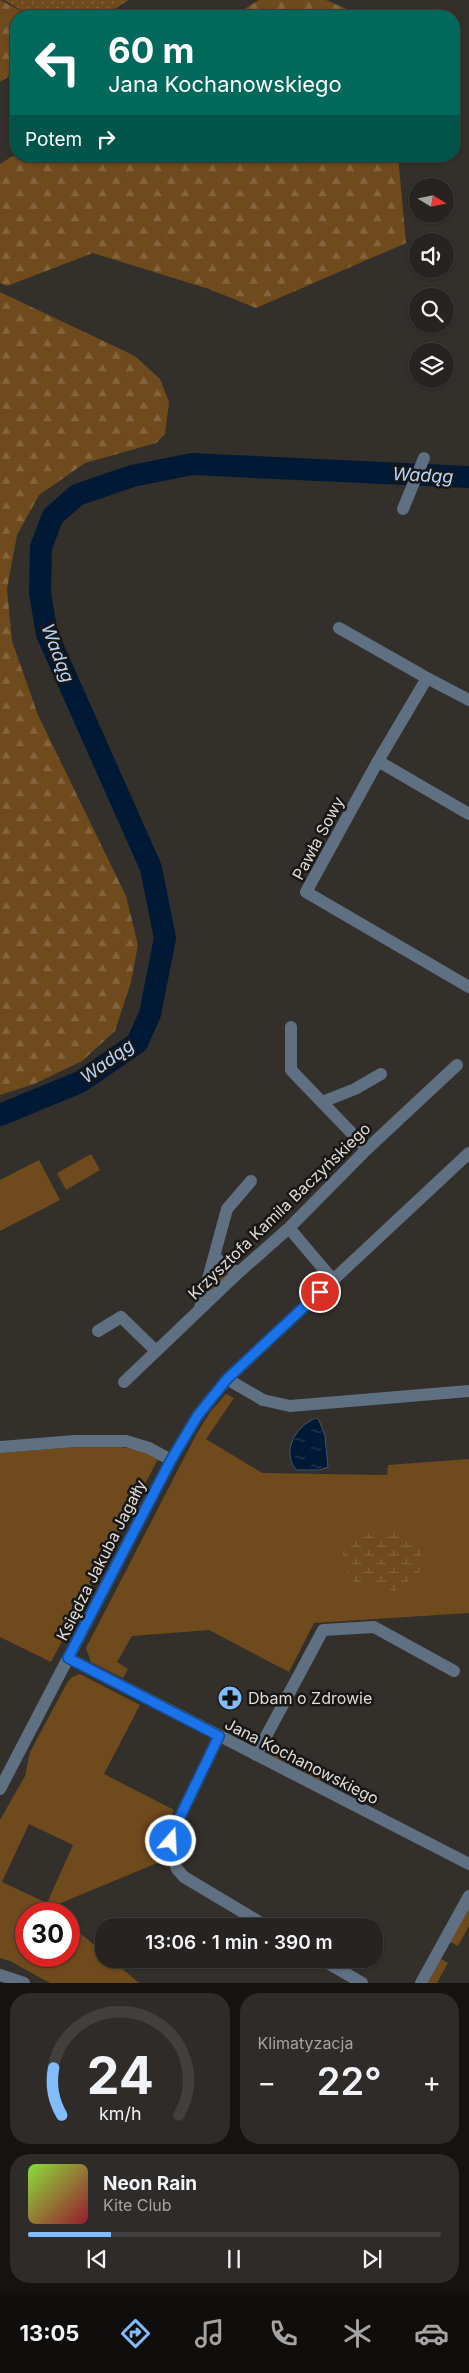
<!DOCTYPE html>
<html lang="pl">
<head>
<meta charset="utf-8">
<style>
  :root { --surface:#262320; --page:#2e2b29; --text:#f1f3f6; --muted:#a4a4a5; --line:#42403e; --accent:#82bcfa }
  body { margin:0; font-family:Inter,sans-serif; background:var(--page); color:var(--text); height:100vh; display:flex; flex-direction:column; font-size:19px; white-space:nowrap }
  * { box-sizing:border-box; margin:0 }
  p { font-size:16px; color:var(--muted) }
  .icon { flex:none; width:28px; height:28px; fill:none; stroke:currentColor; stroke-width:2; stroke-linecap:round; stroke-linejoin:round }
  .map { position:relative; height:1983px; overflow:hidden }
  .details { display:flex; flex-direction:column; gap:10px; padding:10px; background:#151312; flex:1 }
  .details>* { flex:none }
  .hud { position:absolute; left:10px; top:10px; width:450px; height:152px; border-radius:20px; box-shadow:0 1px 4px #0004,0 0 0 1px var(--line); background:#00695c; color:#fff; overflow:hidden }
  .needle { width:32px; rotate:100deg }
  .buttons { position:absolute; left:409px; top:178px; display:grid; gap:10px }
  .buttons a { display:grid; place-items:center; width:45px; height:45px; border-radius:50%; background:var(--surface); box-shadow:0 1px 4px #0004,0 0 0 1px var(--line); font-size:25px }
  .speed { position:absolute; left:15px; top:1902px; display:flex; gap:10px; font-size:25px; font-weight:700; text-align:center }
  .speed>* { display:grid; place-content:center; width:65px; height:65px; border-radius:50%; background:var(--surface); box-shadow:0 1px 4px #0004,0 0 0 1px var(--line); line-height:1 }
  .speed .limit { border:8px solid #d22; background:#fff; color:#111 }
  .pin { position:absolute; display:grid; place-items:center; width:42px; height:42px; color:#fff; margin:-21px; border:2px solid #fff; border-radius:50%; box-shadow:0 1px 5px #0007 }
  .me { position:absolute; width:55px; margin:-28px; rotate:19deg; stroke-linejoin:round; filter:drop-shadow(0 0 4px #0008) }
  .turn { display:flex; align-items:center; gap:18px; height:105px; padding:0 15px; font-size:22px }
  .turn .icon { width:65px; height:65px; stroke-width:2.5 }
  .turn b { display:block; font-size:35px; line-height:42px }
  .then { display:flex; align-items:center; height:48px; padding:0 15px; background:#0003; gap:10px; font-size:19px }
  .big { font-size:38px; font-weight:600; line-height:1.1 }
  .details .card { flex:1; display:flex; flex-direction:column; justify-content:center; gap:8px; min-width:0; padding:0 18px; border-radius:20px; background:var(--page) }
  .details .dial { align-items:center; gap:0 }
  .dial svg { height:130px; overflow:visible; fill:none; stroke:var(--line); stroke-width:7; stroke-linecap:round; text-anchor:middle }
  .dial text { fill:var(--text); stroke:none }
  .song { display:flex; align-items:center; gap:15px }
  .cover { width:60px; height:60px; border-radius:8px; background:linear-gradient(135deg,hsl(90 70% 55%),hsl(350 70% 35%)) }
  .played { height:5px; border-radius:2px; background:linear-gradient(90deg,var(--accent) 20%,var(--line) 20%) }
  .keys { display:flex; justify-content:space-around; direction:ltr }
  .heat { display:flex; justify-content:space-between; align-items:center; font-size:28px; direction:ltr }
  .details .tiles { flex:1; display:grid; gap:10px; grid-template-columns:1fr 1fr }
  .card:last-child { grid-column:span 2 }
  .trip { position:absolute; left:95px; top:1918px; width:288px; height:50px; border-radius:20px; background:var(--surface); box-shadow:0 1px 4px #0004,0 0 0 1px var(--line); font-weight:600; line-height:50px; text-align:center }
  .dock { display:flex; height:80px; justify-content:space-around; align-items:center; background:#0f0e0d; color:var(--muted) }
  .dock .icon { width:35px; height:35px }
  .dock .active { color:var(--accent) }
  .dock b { font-size:22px; color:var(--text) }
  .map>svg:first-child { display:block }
  .grass { fill:#6f4a1d; fill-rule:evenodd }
  .forest { fill:url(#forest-firs) }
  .wetland { fill:url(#wetland-marsh) }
  .park { fill:url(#park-dots) }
  .water { fill:url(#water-ripples); stroke:#435467 }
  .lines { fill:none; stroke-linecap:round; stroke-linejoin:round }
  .river { stroke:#001a36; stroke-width:22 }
  .minor { stroke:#5f7082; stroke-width:12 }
  .route-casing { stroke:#114b97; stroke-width:12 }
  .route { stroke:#1a73e8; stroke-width:9 }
  .labels { text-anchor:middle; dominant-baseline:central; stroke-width:5; stroke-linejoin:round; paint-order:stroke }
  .street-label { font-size:16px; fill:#dfdcd9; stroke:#191715 }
  .poi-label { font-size:16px; fill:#dfdcd9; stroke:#191715; text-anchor:start }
  .water-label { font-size:18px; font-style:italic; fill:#b4d7fd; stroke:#191715 }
</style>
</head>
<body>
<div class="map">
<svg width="469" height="1983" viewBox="0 0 469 1983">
  <defs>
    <pattern id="forest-firs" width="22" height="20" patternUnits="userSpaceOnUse" patternTransform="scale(1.25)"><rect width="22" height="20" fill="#6f4a1d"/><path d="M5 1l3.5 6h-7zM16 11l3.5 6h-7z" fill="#83643d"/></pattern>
    <pattern id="wetland-marsh" width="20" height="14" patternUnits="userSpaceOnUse" patternTransform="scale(1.25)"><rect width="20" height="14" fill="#6f4a1d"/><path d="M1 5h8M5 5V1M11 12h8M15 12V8" fill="none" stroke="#83643d"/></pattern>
    <pattern id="park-dots" width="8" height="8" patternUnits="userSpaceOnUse" patternTransform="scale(1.25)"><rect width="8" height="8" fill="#6f4a1d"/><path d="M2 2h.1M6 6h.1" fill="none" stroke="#83643d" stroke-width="1.8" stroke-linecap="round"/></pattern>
    <pattern id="water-ripples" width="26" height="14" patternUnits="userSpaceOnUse" patternTransform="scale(1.25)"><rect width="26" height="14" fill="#001a36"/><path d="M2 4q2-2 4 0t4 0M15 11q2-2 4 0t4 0" fill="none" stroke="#253b52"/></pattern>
  </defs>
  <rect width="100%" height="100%" fill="#332f2a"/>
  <!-- grass -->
  <path class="grass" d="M 91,1154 L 100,1170 L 66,1190 L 57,1173 Z
    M 39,1160 L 60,1200 L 0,1231 L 0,1180 Z
    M 220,1267 L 227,1272 L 226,1277 L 213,1290 L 211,1290 L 216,1269 Z
    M 226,1394 L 234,1398 L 206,1439 L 262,1473 L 387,1475 L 388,1465 L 469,1459 L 469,1613 L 314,1623 L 289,1672 L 209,1630 L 132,1636 L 117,1662 L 128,1669 L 123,1678 L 91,1662 L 86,1648 L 197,1433 L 211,1411 Z
    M 86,1446 C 112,1446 135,1445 158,1459 L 51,1662 L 0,1637 L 0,1453 Z
    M 80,1674 L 140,1705 L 104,1774 L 174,1810 L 162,1841 L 162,1861 L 44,1910 L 50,1914 L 26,1914 L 26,1956 L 69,1956 L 69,1924 L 104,1953 L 104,1959 L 111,1959 L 139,1983 L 50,1983 L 10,1961 L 0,1958 L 0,1820 L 25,1776 L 30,1752 L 67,1683 L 72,1677 ZM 29,1824 L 73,1845 L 47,1903 L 2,1882 Z
    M 274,1744 L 297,1755 L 290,1765 L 268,1754 Z
    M 308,1761 L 328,1771 L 322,1782 L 304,1772 Z
    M 469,1907 L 469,1926 L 458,1946 L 450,1942 Z
    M 441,1959 L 448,1963 L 437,1983 L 428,1983 Z"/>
  <!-- forest -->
  <path class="forest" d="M 0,0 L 31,16 L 16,16 L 16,72 L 0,82 Z
    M 259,0 L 326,0 L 363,16 L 233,16 Z
    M 16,154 L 16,156 L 398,156 L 406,243 L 256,308 L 209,289 L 93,253 L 7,286 L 0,283 L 0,164 Z
    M 0,292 L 135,356 L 160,379 L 169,402 L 165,434 L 156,443 L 85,463 L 39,495 L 17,535 L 7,589 L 12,641 L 38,715 L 126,896 L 138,945 L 131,982 L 115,1031 L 82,1061 L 34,1084 L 0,1095 Z"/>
  <!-- wetland -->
  <path class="wetland" d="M 376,1531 C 406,1531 414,1531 424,1562 L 418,1574 L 394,1592 L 381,1585 L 355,1583 C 345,1571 340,1559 345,1544 L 357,1536 Z"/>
  <!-- park -->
  <path class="park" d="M 4,0 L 129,0 L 103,16 L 31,16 Z"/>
  <!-- water -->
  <path class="water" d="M 316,1418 L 319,1420 L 325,1436 L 328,1467 L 319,1470 L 296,1470 C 281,1450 296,1426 316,1418 Z"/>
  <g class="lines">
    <!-- river -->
    <path class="river" d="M 0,1115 L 80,1082 L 137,1043 L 150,1014 L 165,938 L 151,868 L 47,634 L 40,593 L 41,547 L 53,516 L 77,495 L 132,476 L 192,464 L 469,477"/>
    <!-- minor -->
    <path class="minor" d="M 403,509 L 424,458
      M 339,628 L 427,678
      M 469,700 L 427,678 L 378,761 L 306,892 L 469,987
      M 378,761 L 469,814
      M 291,1027 L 291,1070 L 367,1149
      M 322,1102 L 355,1089 L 381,1074
      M 289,1228 L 333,1280
      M 214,1257 L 238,1273
      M 200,1308 L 227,1209 L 251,1181
      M 98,1331 L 121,1317 L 156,1351
      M 227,1379 L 263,1400 L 290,1406 L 469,1391
      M 124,1382 L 238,1273 L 289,1228 L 367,1149 L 457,1065
      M 0,1447 L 75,1441 L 126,1441 L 149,1448 L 171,1460
      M 68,1658 L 469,1864
      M 219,1736 L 177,1823 L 171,1841 L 172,1857 L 177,1869 L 184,1877 L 266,1926
      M 256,1755 L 323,1630 L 374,1627 L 454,1671
      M 0,1789 L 171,1460 L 198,1415 L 227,1379 L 469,1153
      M 321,1959 L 362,1983
      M 0,1975 L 24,1983
      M 421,1983 L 469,1896"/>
  </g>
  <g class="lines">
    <defs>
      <path id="route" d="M 171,1841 L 177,1823 L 219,1736 L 68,1658 L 171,1460 L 198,1415 L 227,1379 L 320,1292"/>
    </defs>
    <!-- route casing -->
    <use href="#route" class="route-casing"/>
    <!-- route -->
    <use href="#route" class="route"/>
  </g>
  <!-- icons -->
  <defs>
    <symbol id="pharmacy-disc" viewBox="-11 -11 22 22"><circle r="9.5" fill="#82bcfa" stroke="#191715"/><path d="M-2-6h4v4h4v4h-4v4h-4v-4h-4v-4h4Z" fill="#111"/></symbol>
  </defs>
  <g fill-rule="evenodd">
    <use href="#pharmacy-disc" x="216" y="1684" width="28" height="28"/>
  </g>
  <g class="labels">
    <!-- street labels -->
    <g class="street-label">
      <text transform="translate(318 838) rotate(-62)">Pawła Sowy</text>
      <text transform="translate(279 1211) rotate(-44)">Krzysztofa Kamila Baczyńskiego</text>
      <text transform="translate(101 1560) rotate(-63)">Księdza Jakuba Jagałły</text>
      <text transform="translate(302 1761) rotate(27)">Jana Kochanowskiego</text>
    </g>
    <!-- poi labels -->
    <g class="poi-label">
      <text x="248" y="1698">Dbam o Zdrowie</text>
    </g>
    <!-- water labels -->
    <g class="water-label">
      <text transform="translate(423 475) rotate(3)">Wadąg</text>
      <text transform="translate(58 653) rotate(69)">Wadąg</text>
      <text transform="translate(107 1061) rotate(-36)">Wadąg</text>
    </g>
  </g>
</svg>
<div class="buttons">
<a><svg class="needle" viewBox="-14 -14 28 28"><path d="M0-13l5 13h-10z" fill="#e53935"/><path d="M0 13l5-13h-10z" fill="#a4a4a5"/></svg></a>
<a><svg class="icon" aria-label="sound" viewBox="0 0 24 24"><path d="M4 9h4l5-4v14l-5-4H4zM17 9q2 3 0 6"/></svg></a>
<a><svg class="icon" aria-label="search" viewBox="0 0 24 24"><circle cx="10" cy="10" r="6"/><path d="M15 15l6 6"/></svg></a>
<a><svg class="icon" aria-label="layers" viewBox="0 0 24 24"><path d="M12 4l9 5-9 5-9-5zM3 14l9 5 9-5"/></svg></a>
</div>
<div class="speed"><div class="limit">30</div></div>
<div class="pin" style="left:320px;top:1292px;background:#d93025"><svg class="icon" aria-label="arrive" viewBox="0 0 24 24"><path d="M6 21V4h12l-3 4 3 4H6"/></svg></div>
<svg class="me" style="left:171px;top:1841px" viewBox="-20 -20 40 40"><circle r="17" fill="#1a73e8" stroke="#fff" stroke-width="3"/><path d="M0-11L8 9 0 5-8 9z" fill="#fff"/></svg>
<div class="trip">13:06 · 1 min · 390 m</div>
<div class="hud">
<div class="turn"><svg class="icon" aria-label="left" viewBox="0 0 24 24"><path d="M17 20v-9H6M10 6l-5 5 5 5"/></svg><div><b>60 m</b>Jana Kochanowskiego</div></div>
<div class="then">Potem<svg class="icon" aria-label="right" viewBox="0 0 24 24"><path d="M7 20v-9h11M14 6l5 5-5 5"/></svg></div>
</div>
</div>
<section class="details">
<div class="tiles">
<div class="card dial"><svg viewBox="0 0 100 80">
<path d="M14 69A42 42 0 1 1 86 69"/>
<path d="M14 69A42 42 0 0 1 9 40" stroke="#82bcfa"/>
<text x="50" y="56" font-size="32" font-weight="700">24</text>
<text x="50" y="72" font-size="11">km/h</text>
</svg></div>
<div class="card"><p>Klimatyzacja</p>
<div class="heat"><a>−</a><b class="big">22°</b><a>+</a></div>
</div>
<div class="card">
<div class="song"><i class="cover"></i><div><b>Neon Rain</b><p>Kite Club</p></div></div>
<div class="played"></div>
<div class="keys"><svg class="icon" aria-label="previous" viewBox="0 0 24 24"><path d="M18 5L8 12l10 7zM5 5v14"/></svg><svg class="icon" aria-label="pause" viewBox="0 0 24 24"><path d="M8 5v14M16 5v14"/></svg><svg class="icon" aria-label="next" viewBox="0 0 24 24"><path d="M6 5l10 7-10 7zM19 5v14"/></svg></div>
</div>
</div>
</section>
<nav class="dock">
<b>13:05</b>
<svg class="icon active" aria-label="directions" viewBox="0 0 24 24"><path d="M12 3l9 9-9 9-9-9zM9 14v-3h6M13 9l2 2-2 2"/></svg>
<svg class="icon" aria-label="music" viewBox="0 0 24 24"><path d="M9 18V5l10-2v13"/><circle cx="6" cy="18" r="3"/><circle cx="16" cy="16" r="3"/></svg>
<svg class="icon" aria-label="phone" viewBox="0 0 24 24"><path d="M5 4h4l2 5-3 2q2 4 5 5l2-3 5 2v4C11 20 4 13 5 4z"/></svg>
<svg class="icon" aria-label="climate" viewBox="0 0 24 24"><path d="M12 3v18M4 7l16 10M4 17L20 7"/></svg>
<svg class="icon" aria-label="car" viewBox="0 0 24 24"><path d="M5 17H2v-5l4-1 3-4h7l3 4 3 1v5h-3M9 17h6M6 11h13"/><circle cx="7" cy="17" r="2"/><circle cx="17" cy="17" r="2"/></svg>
</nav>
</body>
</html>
